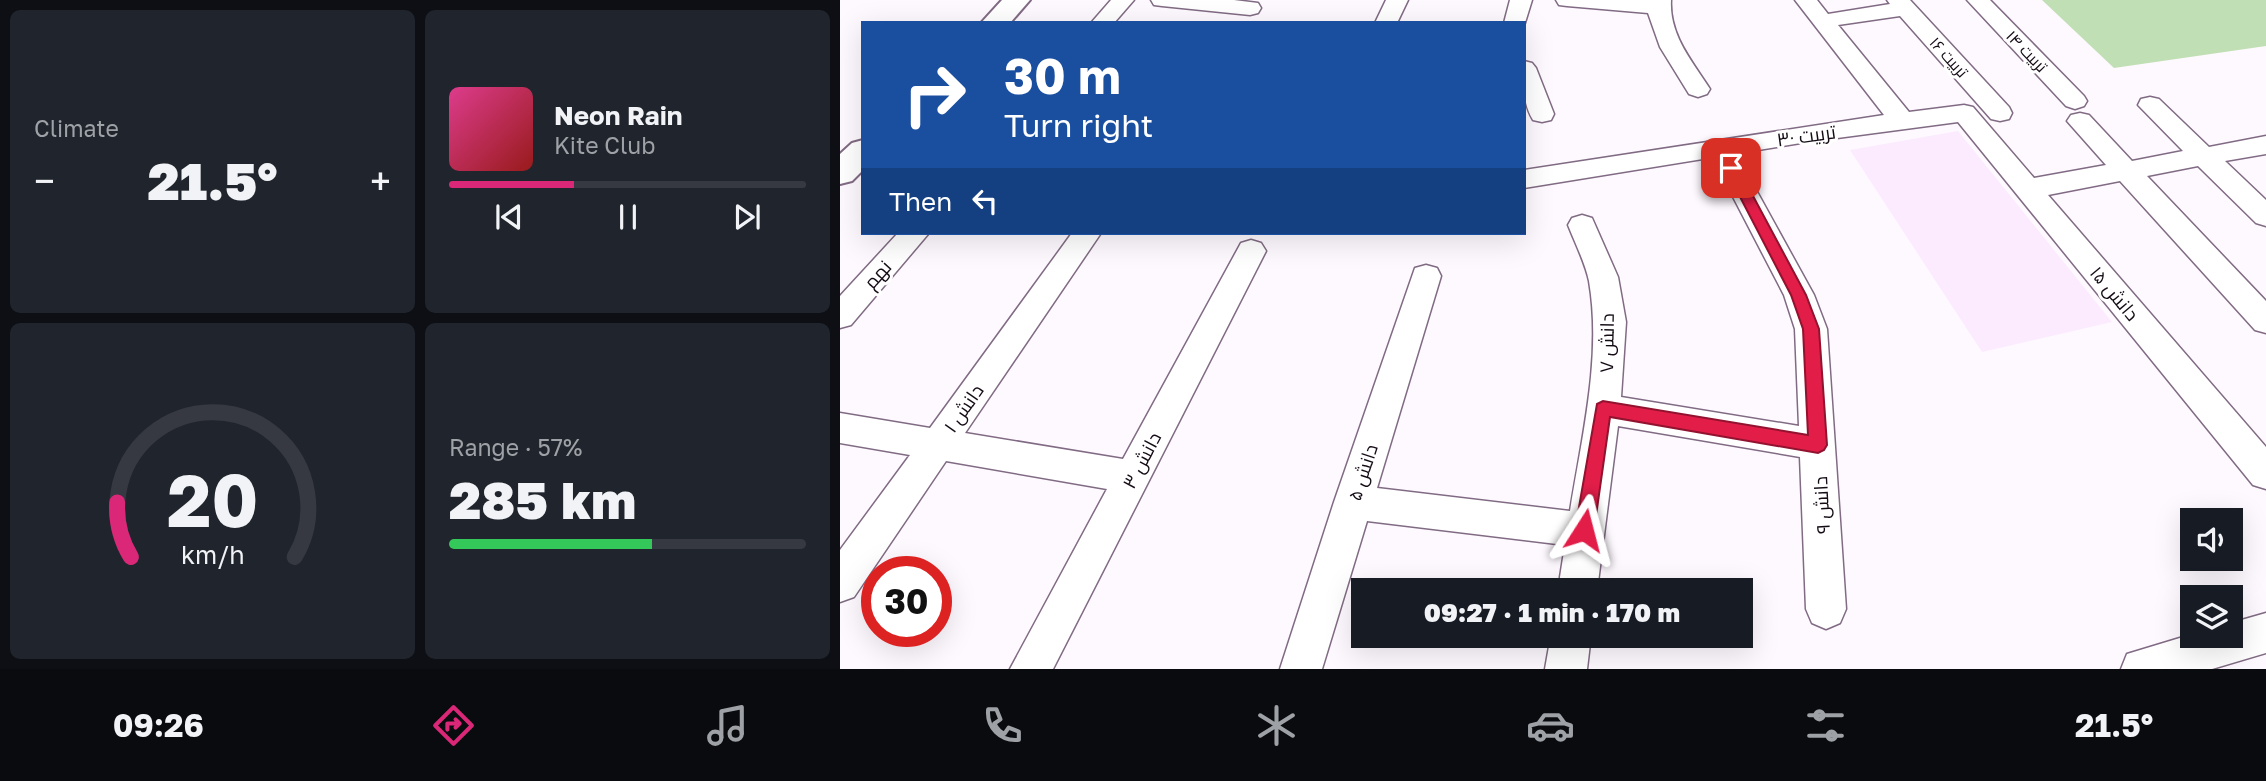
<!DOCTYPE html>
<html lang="en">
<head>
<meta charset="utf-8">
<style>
  :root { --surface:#171b24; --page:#20242c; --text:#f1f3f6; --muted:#9ea1a6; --line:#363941; --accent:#db2777 }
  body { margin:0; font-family:"Golos Text",Cairo,sans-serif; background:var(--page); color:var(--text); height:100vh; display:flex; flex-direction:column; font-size:26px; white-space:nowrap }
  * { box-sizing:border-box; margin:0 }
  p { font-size:23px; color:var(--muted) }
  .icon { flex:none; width:38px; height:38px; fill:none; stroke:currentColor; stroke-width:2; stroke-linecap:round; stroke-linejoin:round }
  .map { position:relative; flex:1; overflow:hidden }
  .panel { display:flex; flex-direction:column; gap:10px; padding:10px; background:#0d0f14; width:840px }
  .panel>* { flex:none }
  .guide { position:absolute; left:21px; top:21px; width:665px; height:214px; border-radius:0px; box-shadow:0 7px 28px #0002; background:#1a4fa0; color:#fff; overflow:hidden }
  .controls { position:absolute; left:1340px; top:508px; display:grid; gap:14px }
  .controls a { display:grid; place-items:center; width:63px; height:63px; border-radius:0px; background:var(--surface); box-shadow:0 7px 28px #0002; font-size:35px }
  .speed { position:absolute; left:21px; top:556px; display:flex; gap:14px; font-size:35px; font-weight:700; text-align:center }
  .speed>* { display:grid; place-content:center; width:91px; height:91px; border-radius:50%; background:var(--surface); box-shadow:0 7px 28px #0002; line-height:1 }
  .speed .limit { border:10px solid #d22; background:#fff; color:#111 }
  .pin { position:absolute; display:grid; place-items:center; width:60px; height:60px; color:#fff; margin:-30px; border-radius:14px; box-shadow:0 4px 10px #0006 }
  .me { position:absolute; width:77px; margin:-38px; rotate:9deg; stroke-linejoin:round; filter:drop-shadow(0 0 5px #0008) }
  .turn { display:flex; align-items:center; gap:24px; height:147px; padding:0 28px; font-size:32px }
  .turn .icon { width:91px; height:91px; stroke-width:2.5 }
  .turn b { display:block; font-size:49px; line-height:60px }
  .then { display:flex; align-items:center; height:66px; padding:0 28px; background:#0003; gap:14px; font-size:26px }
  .big { font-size:52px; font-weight:800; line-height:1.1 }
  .panel .tile { flex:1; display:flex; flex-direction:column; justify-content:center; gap:10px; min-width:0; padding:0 24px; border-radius:10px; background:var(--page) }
  .panel .dial { align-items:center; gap:0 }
  .dial svg { height:182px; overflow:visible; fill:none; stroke:var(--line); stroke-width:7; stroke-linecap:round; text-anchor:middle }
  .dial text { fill:var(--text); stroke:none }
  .song { display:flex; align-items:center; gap:21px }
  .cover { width:84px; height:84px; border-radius:10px; background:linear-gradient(135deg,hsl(330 70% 55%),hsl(0 70% 35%)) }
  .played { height:7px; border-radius:4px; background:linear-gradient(90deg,var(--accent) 35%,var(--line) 35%) }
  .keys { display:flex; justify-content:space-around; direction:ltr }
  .heat { display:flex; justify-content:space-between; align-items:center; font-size:38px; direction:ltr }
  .charge { height:10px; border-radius:5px; background:linear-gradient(90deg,#34c759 57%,var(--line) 0) }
  .panel .tiles { flex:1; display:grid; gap:10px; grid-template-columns:repeat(2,1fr) }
  .trip { position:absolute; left:511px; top:578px; width:402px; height:70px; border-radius:0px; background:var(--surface); box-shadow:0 7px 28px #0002; font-weight:800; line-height:70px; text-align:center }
  .dock { display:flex; height:112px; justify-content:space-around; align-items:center; background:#090b0e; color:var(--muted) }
  .dock .icon { width:49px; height:49px }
  .dock .selected { color:var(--accent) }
  .dock b { font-size:32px; color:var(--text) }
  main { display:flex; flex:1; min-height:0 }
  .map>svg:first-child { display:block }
  .built { fill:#fceaff }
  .green { fill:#c1dfb4 }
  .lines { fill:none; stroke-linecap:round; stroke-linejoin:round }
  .street-casing { stroke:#816b84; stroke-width:3 }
  .secondary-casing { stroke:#816b84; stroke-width:4 }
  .street { fill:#fff; fill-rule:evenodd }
  .secondary { fill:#fff; fill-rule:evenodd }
  .route { fill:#e11d48; stroke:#92132f; stroke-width:2 }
  .labels { text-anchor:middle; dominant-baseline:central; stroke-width:6; stroke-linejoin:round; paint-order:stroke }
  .far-street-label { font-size:16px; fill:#140b15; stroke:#fff }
  .street-label { font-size:19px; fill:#140b15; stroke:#fff }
</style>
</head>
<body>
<main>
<section class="panel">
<div class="tiles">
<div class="tile"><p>Climate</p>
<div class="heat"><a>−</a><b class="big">21.5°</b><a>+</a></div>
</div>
<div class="tile">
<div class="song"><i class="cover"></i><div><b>Neon Rain</b><p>Kite Club</p></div></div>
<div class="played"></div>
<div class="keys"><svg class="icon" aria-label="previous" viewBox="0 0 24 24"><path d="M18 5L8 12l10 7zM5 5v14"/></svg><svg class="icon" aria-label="pause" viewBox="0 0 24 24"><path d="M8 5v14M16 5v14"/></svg><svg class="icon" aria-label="next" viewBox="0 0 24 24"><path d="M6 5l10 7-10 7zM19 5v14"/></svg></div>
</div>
<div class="tile dial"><svg viewBox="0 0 100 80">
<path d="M14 69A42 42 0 1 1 86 69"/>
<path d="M14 69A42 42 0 0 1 8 45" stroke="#db2777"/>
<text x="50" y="56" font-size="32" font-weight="700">20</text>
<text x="50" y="72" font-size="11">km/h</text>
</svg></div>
<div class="tile"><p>Range · 57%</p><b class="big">285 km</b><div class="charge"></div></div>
</div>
</section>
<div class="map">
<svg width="1426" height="669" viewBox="0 0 1426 669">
  <rect width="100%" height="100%" fill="#fef9ff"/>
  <!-- built -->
  <path class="built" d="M 1118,131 L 1272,322 L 1142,352 L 1010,150 Z"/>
  <!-- green -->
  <path class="green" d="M 1202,0 L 1426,0 L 1426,46 L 1274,68 Z"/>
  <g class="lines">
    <defs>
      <path id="street" d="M 271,0 L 294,0 L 274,23 L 251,23 Z
        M 311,0 L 394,0 L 418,3 L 421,8 L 418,13 L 410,15 L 322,6 L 314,5 Z
        M 546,0 L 568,0 L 557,23 L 535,23 Z
        M 670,0 L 692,0 L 684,26 L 684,23 L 664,23 Z
        M 716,0 L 831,0 C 829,35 852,61 870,89 L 867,94 L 858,97 L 849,94 L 820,47 L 808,13 L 727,6 L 719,5 Z
        M 955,0 L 977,0 L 988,14 L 1050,4 L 1047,0 L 1070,0 L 1169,107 L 1172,113 L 1169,119 L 1160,121 L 1151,119 L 1060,16 L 998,25 L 1069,112 L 1124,105 L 1133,107 L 1194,178 L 1266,165 L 1227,121 L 1231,115 L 1240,113 L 1249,115 L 1292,161 L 1343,151 L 1298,105 L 1301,99 L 1310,97 L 1319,99 L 1369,147 L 1426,136 L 1426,154 L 1385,161 L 1426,200 L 1426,226 L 1416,223 L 1358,166 L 1307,176 L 1426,301 L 1426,333 L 1415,330 L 1280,181 L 1208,195 L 1426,447 L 1426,489 L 1413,485 L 1118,122 L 967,142 L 684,188 L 684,170 L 1044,115 Z
        M 1127,0 L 1150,0 L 1244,96 L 1247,101 L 1244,106 L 1235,109 L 1226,106 Z
        M 684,61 L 692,63 L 696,68 L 714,114 L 711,120 L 702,122 L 693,120 C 682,102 684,82 684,61 Z
        M 891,159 L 900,162 L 904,168 L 974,295 L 987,329 L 1006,609 L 1000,623 L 986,629 L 972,623 L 966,609 L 960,457 L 778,426 L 757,590 L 718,590 L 725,545 L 527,521 L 482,669 L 440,669 L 494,502 L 575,268 L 586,265 L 597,268 L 601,276 L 537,488 L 730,511 C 742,436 762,356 749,281 C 745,262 735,243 728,225 L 732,218 L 742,215 L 752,218 L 778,277 L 786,322 L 781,397 L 959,426 L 955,329 L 944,295 L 878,168 L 882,162 Z
        M 58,233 L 89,233 L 11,325 L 0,328 L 0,296 Z
        M 232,233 L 261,233 L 125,433 L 283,459 L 401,243 L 411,240 L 421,243 L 426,251 L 213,669 L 170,669 L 267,489 L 106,461 L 14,597 L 0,602 L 0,550 L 70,455 L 0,443 L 0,413 L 90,428 Z
        M 1426,613 L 1426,653 L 1372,669 L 1281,669 L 1287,654 L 1353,634 L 1391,635 L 1391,623 Z
        M 711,635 L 751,635 L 747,669 L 705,669 Z"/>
      <path id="secondary" d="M 162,0 L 190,0 L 170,23 L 141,23 Z
        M 23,140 L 23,170 L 12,181 L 0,184 L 0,154 L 12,143 Z"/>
    </defs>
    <!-- street casing -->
    <use href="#street" class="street-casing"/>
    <!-- secondary casing -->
    <use href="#secondary" class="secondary-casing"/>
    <!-- street -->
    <use href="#street" class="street"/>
    <!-- secondary -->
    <use href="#secondary" class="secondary"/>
  </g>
  <!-- route -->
  <path class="route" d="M 891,163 L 898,168 L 966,295 L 979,329 L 987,445 L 984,450 L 978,453 L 770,417 L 754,530 L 751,536 L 744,539 L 738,536 L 735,530 L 757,404 L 763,401 L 968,435 L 963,329 L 951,295 L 885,168 Z"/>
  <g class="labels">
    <!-- far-street labels -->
    <g class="far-street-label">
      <text transform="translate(1187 51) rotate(46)">تربیت ۱۴</text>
      <text transform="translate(1109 57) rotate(48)">تربیت ۱۶</text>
    </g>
    <!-- street labels -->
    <g class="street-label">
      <text transform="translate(966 135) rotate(-8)">تربیت ۳۰</text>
      <text transform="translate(37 274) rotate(-48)">نهم</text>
      <text transform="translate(1275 293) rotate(50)">دانش ۱۵</text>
      <text transform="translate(766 343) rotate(-89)">دانش ۷</text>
      <text transform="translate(123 408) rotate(-55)">دانش ۱</text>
      <text transform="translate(301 460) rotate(-62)">دانش ۳</text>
      <text transform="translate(522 472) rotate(-72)">دانش ۵</text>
      <text transform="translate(981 505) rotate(-93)">دانش ۹</text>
    </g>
  </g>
</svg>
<div class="controls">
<a><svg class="icon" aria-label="sound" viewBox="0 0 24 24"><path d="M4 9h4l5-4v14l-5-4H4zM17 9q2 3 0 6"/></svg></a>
<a><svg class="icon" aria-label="layers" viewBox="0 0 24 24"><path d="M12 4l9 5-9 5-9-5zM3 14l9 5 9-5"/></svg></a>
</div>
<div class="speed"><div class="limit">30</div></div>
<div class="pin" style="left:891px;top:168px;background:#d93025"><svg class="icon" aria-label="arrive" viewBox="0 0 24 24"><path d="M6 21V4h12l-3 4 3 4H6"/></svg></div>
<svg class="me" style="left:744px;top:530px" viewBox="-20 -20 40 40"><path d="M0-17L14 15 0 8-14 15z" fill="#e11d48" stroke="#fff" stroke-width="4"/></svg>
<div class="trip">09:27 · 1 min · 170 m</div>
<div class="guide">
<div class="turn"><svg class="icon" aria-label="right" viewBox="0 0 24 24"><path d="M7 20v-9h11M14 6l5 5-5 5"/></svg><div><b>30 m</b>Turn right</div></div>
<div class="then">Then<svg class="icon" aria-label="left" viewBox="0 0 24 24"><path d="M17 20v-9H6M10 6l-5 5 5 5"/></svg></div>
</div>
</div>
</main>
<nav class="dock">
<b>09:26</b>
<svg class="icon selected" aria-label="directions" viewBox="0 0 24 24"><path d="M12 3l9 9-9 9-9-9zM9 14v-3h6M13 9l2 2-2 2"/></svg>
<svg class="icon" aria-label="music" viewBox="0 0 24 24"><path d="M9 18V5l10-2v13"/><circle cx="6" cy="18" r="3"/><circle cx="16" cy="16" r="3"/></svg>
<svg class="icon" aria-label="phone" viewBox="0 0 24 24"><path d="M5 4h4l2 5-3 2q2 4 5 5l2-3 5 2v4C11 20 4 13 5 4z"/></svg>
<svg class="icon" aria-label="climate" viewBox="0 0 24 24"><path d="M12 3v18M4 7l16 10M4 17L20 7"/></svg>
<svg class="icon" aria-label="car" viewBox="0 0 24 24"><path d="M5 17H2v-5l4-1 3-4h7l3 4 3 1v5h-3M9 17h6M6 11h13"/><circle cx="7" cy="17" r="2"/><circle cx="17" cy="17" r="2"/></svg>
<svg class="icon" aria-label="filters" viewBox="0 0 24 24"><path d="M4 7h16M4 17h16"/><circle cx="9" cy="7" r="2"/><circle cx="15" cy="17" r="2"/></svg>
<b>21.5°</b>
</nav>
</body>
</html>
